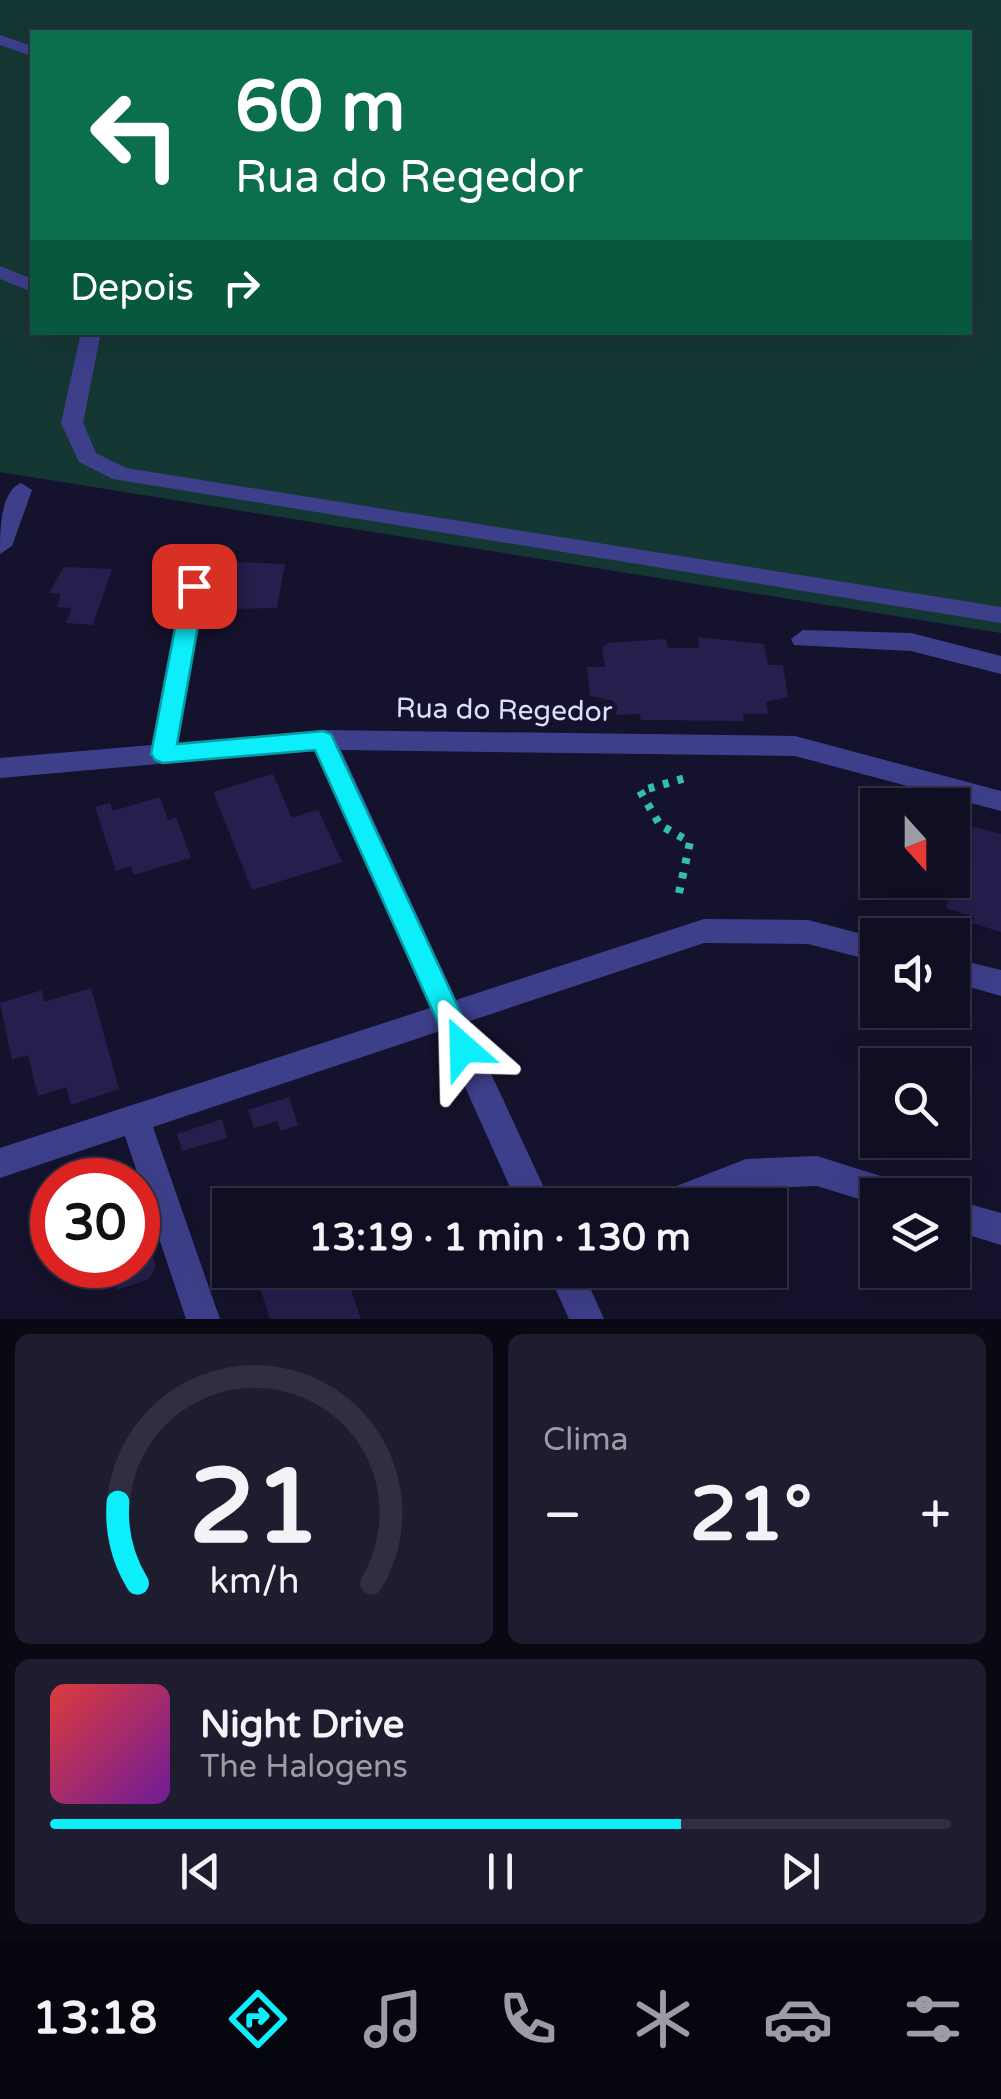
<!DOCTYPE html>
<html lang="pt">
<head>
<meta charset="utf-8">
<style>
  :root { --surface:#100e22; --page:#1e1c2f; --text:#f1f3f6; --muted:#9c9ca5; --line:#302e40; --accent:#0deefb }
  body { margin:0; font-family:"Varela Round",sans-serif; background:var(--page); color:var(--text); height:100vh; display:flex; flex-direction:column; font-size:38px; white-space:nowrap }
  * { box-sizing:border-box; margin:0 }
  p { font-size:32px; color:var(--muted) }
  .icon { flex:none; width:55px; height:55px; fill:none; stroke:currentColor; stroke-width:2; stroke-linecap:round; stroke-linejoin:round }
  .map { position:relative; height:1319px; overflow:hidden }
  .drawer { display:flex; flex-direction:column; gap:15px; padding:15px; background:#090813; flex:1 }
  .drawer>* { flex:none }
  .top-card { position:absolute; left:30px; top:30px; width:942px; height:305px; border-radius:0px; box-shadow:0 10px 40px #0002,0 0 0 2px var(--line); background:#0b6e4f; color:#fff; overflow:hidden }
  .needle { width:65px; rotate:159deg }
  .fabs { position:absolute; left:860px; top:788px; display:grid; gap:20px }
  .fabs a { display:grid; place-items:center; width:110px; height:110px; border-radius:0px; background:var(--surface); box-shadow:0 10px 40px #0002,0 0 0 2px var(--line); font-size:50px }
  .speed { position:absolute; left:30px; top:1158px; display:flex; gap:20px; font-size:50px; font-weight:700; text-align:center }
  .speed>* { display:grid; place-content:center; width:130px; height:130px; border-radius:50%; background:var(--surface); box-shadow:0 10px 40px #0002,0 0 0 2px var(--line); line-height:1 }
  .speed .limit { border:15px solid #d22; background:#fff; color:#111 }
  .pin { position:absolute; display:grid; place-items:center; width:85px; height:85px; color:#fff; margin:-42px; border-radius:20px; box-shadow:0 5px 15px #0006 }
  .me { position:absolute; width:110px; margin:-55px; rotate:335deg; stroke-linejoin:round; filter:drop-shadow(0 0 8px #0008) }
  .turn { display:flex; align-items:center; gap:35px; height:210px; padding:0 40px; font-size:45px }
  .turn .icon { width:130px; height:130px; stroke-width:2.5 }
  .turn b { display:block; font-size:70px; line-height:85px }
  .then { display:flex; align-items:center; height:95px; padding:0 40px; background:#0003; gap:20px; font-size:38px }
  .big { font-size:75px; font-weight:700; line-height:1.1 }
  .drawer .widget { flex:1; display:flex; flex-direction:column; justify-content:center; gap:15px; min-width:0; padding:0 35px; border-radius:15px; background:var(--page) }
  .drawer .dial { align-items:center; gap:0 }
  .dial svg { height:260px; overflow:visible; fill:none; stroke:var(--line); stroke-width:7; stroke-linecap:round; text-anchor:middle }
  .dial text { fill:var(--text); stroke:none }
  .song { display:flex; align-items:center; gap:30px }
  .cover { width:120px; height:120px; border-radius:15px; background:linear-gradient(135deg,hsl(0 70% 55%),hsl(280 70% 35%)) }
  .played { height:10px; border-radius:5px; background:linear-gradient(90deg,var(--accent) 70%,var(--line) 70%) }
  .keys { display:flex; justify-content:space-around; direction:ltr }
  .heat { display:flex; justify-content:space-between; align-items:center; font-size:55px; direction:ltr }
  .drawer .tiles { flex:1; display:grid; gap:15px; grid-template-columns:1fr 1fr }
  .widget:last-child { grid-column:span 2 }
  .trip { position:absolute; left:212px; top:1188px; width:575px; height:100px; border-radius:0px; background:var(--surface); box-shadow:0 10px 40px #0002,0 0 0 2px var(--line); font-weight:700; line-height:100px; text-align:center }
  .dock { display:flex; height:160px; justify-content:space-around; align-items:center; background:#06060e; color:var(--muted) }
  .dock .icon { width:70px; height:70px }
  .dock .current { color:var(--accent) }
  .dock b { font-size:45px; color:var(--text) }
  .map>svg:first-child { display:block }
  .green { fill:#153734; fill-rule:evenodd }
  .building { fill:#261e4d }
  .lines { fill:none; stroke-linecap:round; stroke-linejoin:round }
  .path { stroke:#33beaf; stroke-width:8; stroke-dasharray:6 9; stroke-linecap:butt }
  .minor { fill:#3e3f8b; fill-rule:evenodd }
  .route { fill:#0deefb; stroke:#089ba3; stroke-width:2.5 }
  .labels { text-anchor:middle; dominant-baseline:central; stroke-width:10; stroke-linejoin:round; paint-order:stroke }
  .street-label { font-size:28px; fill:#e0deff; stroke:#15122d }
</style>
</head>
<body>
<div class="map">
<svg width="1001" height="1319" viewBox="0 0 1001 1319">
  <rect width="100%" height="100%" fill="#15122d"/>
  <!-- green -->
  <path class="green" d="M 0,0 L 1001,0 L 1001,633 L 0,472 ZM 32,32 L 970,32 L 970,332 L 32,332 Z"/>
  <!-- building -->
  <path class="building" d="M 213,561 L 285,564 L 277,608 L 223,609 L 225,576 L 211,573 Z
    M 64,567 L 112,569 L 93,625 L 66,623 L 72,608 L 57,607 L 61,594 L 49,593 Z
    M 698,637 L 764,644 L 768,665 L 783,665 L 788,697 L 766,702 L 768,714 L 743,714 L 744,721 L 641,720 L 640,714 L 616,715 L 614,701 L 590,696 L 587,667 L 605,667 L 602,648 L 608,643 L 666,639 L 668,648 L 699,648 Z
    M 273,774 L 292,818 L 318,809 L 342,862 L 252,890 L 213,792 Z
    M 160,797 L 168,820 L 176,817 L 191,858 L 134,875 L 131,866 L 116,871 L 95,807 L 110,803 L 113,811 Z
    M 966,825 L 1001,834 L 1001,932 L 972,923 L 974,917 L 946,908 L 951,892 L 933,881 L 952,880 L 952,850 L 958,830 Z
    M 91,988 L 119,1089 L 71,1105 L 66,1087 L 38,1096 L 28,1055 L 12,1060 L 0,1003 L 42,990 L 44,1002 Z
    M 289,1097 L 298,1125 L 281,1131 L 277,1121 L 254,1128 L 248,1110 Z
    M 222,1119 L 227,1138 L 182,1151 L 177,1134 Z
    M 142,1224 L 156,1266 L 149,1279 L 117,1290 L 111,1265 L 138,1265 L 138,1226 Z
    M 278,1270 L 344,1270 L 361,1319 L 270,1319 L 257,1278 Z"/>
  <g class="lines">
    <!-- path -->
    <path class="path" d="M 679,893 L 690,842 L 660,825 L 640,791 L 689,777"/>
    <!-- minor -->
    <path class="minor" d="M 0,35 L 32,46 L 32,56 L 0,45 Z
      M 0,266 L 32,279 L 32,292 L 0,279 Z
      M 81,332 L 101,332 L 83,423 L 96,453 L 126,468 L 1001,607 L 1001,623 L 113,479 L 79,462 L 61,423 Z
      M 21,483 L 32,490 L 12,546 L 0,554 C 0,532 0,491 21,483 Z
      M 194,578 L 206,586 L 178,743 L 323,730 L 795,736 L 1001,791 L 1001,811 L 795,756 L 341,750 L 456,1000 L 704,919 L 808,920 L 878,938 L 878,962 L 808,944 L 704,943 L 467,1022 L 552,1205 L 518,1205 L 440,1031 L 153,1127 L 220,1319 L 186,1319 L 125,1136 L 0,1178 L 0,1148 L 430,1008 L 315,750 L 0,778 L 0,758 L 152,745 L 182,586 Z
      M 803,630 L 911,633 L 1001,656 L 1001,674 L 911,651 L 794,645 L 791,639 Z
      M 952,958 L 1001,970 L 1001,996 L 952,982 Z
      M 817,1156 L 906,1184 L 910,1195 L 878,1195 L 878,1205 L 817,1186 L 747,1189 L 707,1205 L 651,1205 L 656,1194 L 746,1159 Z
      M 952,1199 L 1001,1213 L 1001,1245 L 952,1230 Z
      M 547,1270 L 582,1270 L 604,1319 L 569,1319 Z"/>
  </g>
  <!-- route -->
  <path class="route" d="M 194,579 L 205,586 L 177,744 L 323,731 L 331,734 L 477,1048 L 473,1056 L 463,1060 L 453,1056 L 315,750 L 163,763 L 155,760 L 151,754 L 183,586 Z"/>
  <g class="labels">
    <!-- street labels -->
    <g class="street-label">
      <text transform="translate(504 710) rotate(1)">Rua do Regedor</text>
    </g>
  </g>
</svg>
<div class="fabs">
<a><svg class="needle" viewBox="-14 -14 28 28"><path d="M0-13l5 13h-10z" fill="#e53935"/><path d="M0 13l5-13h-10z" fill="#9c9ca5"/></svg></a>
<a><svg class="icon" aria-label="sound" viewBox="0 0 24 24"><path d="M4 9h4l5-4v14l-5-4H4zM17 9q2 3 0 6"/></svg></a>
<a><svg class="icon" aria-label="search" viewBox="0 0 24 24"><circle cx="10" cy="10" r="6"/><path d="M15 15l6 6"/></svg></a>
<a><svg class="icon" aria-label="layers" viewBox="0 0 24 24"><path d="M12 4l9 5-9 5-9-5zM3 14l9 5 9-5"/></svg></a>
</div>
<div class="speed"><div class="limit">30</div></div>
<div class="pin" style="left:194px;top:586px;background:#d93025"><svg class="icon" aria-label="arrive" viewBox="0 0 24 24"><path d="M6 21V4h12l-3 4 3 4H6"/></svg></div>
<svg class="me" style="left:463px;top:1048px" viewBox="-20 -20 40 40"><path d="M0-17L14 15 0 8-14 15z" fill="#0deefb" stroke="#fff" stroke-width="4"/></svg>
<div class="trip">13:19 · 1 min · 130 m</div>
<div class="top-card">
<div class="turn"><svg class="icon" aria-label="left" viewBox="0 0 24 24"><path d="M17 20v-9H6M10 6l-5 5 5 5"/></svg><div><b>60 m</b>Rua do Regedor</div></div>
<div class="then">Depois<svg class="icon" aria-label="right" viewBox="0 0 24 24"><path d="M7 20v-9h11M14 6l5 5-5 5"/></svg></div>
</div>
</div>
<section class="drawer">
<div class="tiles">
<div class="widget dial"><svg viewBox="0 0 100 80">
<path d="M14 69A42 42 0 1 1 86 69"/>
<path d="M14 69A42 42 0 0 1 8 44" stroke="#0deefb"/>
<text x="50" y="56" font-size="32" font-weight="700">21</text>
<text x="50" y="72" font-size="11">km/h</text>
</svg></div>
<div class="widget"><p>Clima</p>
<div class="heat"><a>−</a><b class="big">21°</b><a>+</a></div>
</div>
<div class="widget">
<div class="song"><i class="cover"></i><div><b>Night Drive</b><p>The Halogens</p></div></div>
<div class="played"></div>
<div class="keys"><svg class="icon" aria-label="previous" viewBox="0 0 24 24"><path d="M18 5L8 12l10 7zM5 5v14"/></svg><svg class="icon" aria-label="pause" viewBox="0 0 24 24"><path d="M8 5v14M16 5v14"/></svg><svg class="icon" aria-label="next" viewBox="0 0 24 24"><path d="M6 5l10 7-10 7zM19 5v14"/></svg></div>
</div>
</div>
</section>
<nav class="dock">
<b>13:18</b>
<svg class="icon current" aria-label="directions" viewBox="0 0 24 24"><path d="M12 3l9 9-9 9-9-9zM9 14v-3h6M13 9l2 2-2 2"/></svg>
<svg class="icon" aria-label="music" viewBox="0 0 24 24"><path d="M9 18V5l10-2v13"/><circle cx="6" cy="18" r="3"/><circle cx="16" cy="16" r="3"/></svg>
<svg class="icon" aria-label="phone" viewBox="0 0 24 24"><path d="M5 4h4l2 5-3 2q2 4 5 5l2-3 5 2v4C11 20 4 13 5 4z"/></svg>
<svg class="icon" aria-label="climate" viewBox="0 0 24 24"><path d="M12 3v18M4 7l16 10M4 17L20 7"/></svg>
<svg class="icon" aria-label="car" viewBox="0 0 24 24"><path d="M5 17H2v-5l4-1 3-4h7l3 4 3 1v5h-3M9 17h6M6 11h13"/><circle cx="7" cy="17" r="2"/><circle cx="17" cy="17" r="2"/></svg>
<svg class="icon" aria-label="filters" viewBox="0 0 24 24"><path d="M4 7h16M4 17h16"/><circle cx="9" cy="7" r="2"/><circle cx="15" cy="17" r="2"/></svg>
</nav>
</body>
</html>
